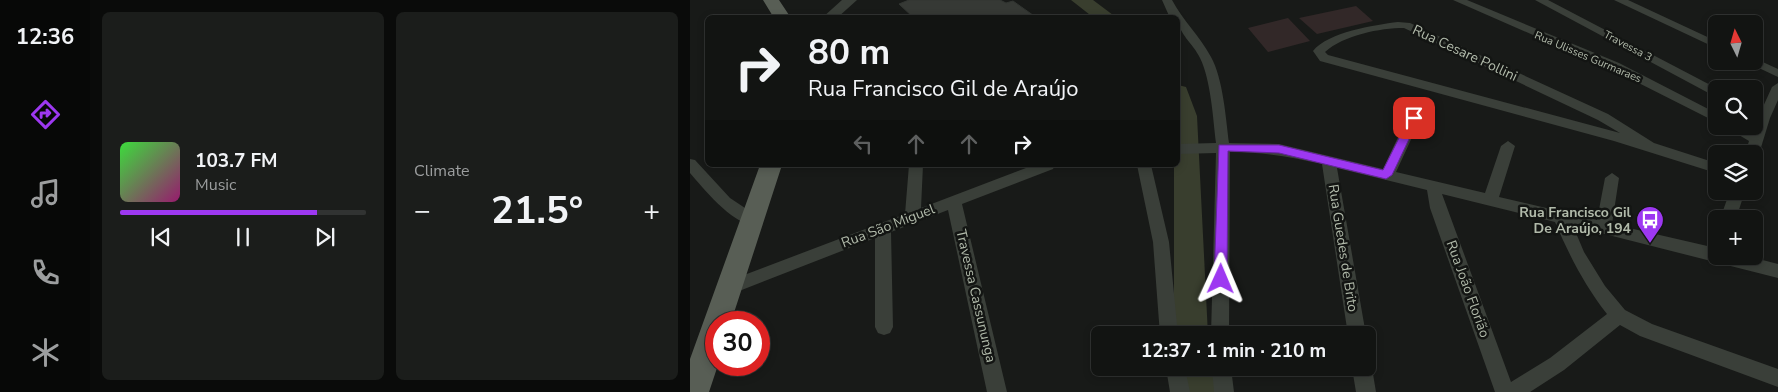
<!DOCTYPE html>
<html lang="en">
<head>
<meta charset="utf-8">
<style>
  :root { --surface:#121412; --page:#1b1d1b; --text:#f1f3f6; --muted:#9c9e9f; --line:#313332; --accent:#9d38f1 }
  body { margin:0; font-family:"Nunito Sans",sans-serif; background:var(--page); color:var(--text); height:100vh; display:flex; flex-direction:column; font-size:19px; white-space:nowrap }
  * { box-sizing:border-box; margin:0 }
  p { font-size:16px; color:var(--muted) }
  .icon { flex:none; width:28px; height:28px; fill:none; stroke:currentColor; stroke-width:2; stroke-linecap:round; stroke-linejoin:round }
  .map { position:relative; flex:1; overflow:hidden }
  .side { display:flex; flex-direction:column; gap:12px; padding:12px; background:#0a0b0a; width:600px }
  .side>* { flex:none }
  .banner { position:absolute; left:15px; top:15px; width:475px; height:152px; border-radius:8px; box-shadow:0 2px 8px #0003,0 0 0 1px var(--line); background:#121412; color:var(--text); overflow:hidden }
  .needle { width:32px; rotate:355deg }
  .fabs { position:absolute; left:1018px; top:15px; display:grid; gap:10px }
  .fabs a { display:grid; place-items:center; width:55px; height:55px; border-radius:8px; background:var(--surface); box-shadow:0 2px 8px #0003,0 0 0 1px var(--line); font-size:25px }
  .speed { position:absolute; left:15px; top:311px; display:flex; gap:10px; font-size:25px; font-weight:700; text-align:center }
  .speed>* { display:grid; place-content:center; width:65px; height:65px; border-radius:50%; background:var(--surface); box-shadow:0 2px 8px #0003,0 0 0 1px var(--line); line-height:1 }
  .speed .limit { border:8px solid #d22; background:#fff; color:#111 }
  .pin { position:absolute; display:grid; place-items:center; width:42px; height:42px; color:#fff; margin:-21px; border-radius:10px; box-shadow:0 2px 8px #0006 }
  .me { position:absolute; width:55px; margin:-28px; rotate:1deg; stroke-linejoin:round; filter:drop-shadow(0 0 4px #0008) }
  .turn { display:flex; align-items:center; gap:18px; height:105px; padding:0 20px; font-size:22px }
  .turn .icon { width:65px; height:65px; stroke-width:2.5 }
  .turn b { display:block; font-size:35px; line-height:42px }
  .lanes { display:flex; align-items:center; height:48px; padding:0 20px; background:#0003; justify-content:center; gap:25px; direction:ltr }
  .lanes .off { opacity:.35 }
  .big { font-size:38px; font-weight:700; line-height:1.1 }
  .side .card { flex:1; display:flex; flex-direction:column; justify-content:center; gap:8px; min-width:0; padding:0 18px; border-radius:8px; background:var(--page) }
  .song { display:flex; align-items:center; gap:15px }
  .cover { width:60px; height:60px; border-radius:8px; background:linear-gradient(135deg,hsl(120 70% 55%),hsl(320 70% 35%)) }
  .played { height:5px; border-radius:2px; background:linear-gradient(90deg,var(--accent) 80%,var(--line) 80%) }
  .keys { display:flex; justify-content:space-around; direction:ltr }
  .heat { display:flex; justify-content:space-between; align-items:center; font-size:28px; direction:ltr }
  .side .tiles { flex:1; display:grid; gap:12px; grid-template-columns:repeat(2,1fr) }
  .trip { position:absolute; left:401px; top:326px; width:285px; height:50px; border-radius:8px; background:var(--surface); box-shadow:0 2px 8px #0003,0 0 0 1px var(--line); font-weight:700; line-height:50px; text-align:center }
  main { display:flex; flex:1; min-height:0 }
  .tab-bar { display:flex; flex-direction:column; width:90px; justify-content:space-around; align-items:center; background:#070807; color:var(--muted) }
  .tab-bar .icon { width:35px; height:35px }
  .tab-bar .on { color:var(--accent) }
  .tab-bar b { font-size:22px; color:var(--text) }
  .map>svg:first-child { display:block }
  .green { fill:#322828 }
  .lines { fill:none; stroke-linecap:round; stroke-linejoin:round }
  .river { fill:#393e2e; fill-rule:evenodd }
  .building { fill:#363935; stroke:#323632 }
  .minor { fill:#3a3f39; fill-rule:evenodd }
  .tertiary { fill:#3a3f39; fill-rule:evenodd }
  .primary { fill:#585e55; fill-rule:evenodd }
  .route { fill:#9d38f1; stroke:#66249d }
  .labels { text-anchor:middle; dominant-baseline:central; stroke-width:5; stroke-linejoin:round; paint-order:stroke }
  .far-street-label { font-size:11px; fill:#b1baaa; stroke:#131513 }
  .street-label { font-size:14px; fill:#b1baaa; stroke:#131513 }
  .poi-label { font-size:14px; font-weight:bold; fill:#b1baaa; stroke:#131513; text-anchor:end }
</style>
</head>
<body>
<main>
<nav class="tab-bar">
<b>12:36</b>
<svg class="icon on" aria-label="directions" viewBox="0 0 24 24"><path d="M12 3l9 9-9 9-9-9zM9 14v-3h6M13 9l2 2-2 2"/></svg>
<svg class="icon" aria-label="music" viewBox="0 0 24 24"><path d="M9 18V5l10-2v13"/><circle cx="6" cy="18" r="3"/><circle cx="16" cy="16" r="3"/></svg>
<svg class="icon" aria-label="phone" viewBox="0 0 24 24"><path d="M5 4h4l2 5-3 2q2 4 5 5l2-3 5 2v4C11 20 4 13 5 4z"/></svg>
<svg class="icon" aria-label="climate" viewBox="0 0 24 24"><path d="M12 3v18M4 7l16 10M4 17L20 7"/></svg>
</nav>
<section class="side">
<div class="tiles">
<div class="card">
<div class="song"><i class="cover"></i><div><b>103.7 FM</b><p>Music</p></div></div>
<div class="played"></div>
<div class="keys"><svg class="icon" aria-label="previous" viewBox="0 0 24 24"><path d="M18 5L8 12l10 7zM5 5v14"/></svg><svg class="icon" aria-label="pause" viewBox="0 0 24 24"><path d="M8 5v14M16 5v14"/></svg><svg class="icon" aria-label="next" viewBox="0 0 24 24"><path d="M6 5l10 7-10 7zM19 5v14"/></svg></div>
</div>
<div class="card"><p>Climate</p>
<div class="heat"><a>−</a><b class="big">21.5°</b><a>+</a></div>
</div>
</div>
</section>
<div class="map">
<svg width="1088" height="392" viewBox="0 0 1088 392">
  <rect width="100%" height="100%" fill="#181a18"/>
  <!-- green -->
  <path class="green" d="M 666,6 L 683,21 L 627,34 L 609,18 Z
    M 598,18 L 620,41 L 578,52 L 558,28 Z"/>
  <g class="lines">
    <!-- river -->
    <path class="river" d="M 381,0 L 403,0 L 427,18 L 404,18 Z
      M 488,85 L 496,87 L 507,116 L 518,335 L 486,335 L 484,321 L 484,165 L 488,165 Z
      M 490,368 L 523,368 L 528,392 L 494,392 Z"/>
  </g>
  <!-- building -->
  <path class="building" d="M 219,0 L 310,0 L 316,3 L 323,1 L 347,18 L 224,18 L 209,4 Z"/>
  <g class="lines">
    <!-- minor -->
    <path class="minor" d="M 472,0 L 482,0 C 493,21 510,36 521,57 C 533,78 536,119 539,143 L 589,144 L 693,169 L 717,118 L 724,114 L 731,118 L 706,172 L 795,193 L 811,146 L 818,141 L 825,146 L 809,197 L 907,220 L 915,178 L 922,173 L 929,178 L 922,224 L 1026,248 L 1026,256 L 1057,256 L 1088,264 L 1088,278 L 883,226 L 894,252 L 915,286 L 935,310 L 962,324 L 1088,369 L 1088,387 L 950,336 L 930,325 L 874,370 L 840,392 L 805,392 L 740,208 L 737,190 L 647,168 L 676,335 L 658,335 L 632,164 C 601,157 573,152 540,152 L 539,335 L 521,335 L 526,153 L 488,154 L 488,144 L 526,143 C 523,119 521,80 510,58 C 503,43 488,34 488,18 L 480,18 ZM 752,194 L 865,222 C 879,255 895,286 917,314 L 860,358 L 821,382 Z
      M 763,0 L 777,0 L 929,63 L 1026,113 L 1026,122 L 921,69 Z
      M 845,0 L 858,0 L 1028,89 L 1026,97 Z
      M 924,0 L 938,0 L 1026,41 L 1026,48 Z
      M 708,22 L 720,23 L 918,114 L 964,143 L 1026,163 L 1026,173 L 924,141 L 630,61 L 623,51 C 638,32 684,25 708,22 ZM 714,28 L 908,120 L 930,133 L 638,55 L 635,52 C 654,35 690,28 714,28 Z
      M 1064,58 L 1088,69 L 1088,77 L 1054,61 L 1064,61 Z
      M 1088,83 L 1088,100 L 1080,118 L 1069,154 L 1064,158 L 1064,154 L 1055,154 L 1059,141 L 1034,126 L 1052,126 L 1062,131 L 1082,87 Z
      M 0,159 L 5,160 L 40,198 L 67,216 L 69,220 L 67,224 C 47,230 12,187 0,173 Z
      M 219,165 L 233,165 L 231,208 L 344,165 L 365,165 L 363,169 L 272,204 L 317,392 L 297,392 L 258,210 L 201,232 L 203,327 L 200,333 L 194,335 L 188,333 L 185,327 L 185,238 L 39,295 L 33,293 L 30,288 L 33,283 L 215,214 Z
      M 447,165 L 461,165 L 479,242 L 488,335 L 470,335 L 463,242 Z
      M 1040,191 L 1055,191 L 1046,219 L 1030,219 Z
      M 678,361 L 682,368 L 686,392 L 666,392 L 662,368 L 678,368 Z
      M 476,368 L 495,368 L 500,392 L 480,392 Z
      M 522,368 L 541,368 L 544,392 L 524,392 Z"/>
    <!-- tertiary -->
    <path class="tertiary" d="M 152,0 L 167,0 L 147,18 L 132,18 Z"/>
    <!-- primary -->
    <path class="primary" d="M 73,0 L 89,0 L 101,18 L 84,18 Z
      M 70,165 L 92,165 L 41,322 L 26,322 L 28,365 L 19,392 L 0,392 L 0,359 Z"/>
  </g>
  <!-- route -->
  <path class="route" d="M 724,115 L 729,118 L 702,175 L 696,179 L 589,153 L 538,151 L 537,279 L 531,284 L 526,283 L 524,279 L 529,145 L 589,145 L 693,170 L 719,118 Z"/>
  <!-- icons -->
  <defs>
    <symbol id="bus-pin" viewBox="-11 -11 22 30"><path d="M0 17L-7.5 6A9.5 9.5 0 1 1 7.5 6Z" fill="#9d38f1" stroke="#131513"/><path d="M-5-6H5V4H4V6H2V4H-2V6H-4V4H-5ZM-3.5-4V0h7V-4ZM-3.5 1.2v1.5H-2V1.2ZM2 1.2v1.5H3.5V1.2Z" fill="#fff"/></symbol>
  </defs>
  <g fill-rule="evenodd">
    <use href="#bus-pin" x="944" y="204" width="32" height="43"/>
  </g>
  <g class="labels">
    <!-- far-street labels -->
    <g class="far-street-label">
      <text transform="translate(938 46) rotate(28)">Travessa 3</text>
      <text transform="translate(898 57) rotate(23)">Rua Ulisses Gurmaraes</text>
    </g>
    <!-- street labels -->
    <g class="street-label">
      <text transform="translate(775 53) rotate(25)">Rua Cesare Pollini</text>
      <text transform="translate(198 226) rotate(-21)">Rua São Miguel</text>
      <text transform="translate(653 248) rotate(81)">Rua Guedes de Brito</text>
      <text transform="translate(778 289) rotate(70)">Rua João Florião</text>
      <text transform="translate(286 296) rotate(77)">Travessa Cassununga</text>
    </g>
    <!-- poi labels -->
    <g class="poi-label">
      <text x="941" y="212">Rua Francisco Gil<tspan x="941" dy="16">De Araújo, 194</tspan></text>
    </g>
  </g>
</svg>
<div class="fabs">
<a><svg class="needle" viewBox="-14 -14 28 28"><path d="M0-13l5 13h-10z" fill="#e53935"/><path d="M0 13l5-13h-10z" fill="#9c9e9f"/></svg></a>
<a><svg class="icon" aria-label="search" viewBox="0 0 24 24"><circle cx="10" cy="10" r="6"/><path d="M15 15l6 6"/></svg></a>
<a><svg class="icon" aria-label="layers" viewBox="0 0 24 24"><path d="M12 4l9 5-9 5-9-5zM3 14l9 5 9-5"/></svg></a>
<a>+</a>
</div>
<div class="speed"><div class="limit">30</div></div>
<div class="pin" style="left:724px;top:118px;background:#d93025"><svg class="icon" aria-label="arrive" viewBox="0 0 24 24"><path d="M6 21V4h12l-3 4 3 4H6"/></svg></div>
<svg class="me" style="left:531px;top:279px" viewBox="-20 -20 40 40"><path d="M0-17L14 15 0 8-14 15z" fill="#9d38f1" stroke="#fff" stroke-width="4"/></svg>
<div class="trip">12:37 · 1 min · 210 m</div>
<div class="banner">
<div class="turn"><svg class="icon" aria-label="right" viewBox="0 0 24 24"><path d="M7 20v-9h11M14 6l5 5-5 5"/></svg><div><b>80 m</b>Rua Francisco Gil de Araújo</div></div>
<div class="lanes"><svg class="icon off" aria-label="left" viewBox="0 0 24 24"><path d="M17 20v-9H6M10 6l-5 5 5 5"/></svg><svg class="icon off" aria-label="ahead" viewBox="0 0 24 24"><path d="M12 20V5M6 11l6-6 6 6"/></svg><svg class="icon off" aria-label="ahead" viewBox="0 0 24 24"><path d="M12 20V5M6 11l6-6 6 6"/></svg><svg class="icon" aria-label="right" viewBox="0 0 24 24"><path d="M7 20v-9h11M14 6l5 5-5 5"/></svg></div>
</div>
</div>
</main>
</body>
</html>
